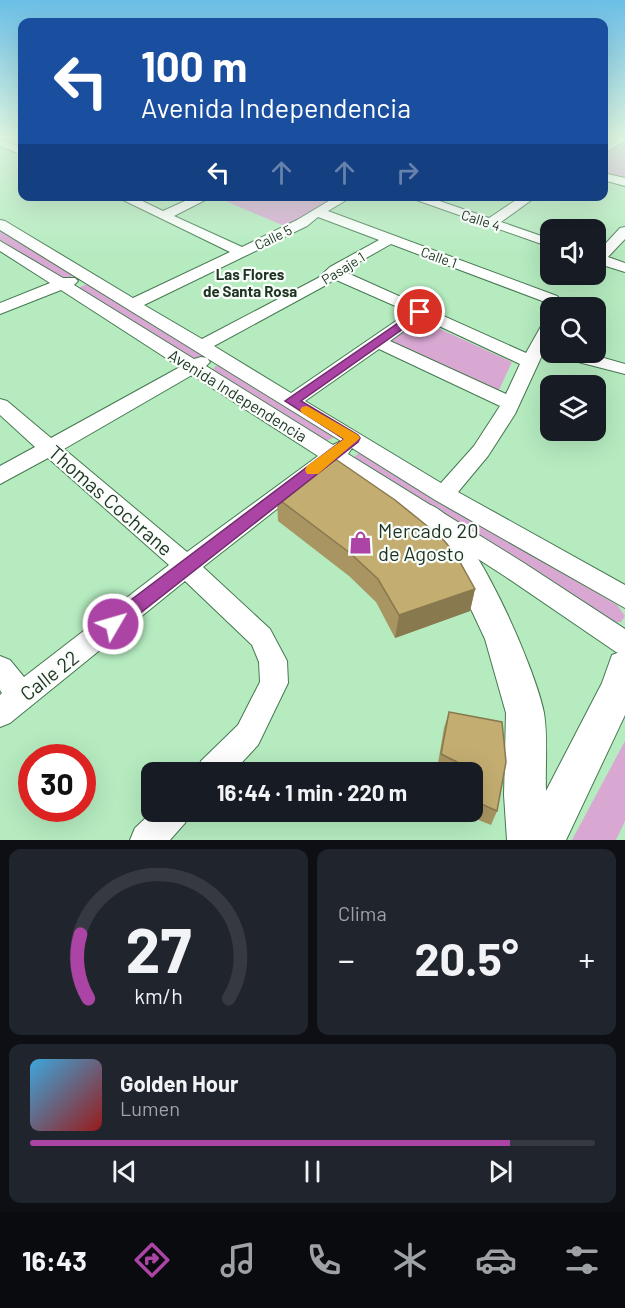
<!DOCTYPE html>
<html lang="es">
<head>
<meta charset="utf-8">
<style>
  :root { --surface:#171b24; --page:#20242c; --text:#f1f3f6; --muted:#9ea1a6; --line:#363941; --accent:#ac44a6 }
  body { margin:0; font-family:Barlow,sans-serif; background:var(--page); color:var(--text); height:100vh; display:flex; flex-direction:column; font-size:22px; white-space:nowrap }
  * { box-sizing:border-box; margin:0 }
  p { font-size:20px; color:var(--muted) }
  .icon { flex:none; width:33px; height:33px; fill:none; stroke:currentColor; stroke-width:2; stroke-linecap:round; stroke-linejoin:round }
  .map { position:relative; height:840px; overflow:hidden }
  .details { display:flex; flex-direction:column; gap:9px; padding:9px; background:#0d0f14; flex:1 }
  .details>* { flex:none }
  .hud { position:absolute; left:18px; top:18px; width:590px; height:183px; border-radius:12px; box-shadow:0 6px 24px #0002; background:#1a4fa0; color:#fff; overflow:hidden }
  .fabs { position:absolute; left:540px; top:219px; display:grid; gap:12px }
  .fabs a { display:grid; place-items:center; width:66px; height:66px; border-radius:12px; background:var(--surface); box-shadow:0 6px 24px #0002; font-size:30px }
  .speed { position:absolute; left:18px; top:744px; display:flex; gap:12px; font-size:30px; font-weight:700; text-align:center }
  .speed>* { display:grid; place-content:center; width:78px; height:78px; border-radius:50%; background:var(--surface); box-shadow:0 6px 24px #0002; line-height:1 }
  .speed .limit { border:9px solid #d22; background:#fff; color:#111 }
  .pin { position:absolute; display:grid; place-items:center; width:51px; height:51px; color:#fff; margin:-26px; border:3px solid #fff; border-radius:50%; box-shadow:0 2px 6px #0007 }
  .me { position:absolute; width:66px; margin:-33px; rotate:52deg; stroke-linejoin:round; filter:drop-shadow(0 0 4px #0008) }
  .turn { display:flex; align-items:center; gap:21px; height:126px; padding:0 24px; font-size:27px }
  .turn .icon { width:78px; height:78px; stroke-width:2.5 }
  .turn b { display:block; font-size:42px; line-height:51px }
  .lanes { display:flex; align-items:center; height:57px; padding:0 24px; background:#0003; justify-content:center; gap:30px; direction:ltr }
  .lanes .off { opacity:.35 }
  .big { font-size:45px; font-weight:700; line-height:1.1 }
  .details .tile { flex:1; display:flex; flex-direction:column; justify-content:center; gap:9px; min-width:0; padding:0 21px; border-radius:12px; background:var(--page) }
  .details .dial { align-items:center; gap:0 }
  .dial svg { height:156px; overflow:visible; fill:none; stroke:var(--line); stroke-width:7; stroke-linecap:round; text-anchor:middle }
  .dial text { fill:var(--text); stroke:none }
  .song { display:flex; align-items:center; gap:18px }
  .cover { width:72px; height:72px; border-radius:9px; background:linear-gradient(135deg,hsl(200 70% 55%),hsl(0 70% 35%)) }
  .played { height:6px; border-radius:3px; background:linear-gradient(90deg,var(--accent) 85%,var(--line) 85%) }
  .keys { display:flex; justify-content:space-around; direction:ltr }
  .heat { display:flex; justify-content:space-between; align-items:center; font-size:33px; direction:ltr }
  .details .tiles { flex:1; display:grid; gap:9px; grid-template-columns:1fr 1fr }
  .tile:last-child { grid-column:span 2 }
  .trip { position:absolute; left:141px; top:762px; width:342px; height:60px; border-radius:12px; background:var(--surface); box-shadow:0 6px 24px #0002; font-weight:700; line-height:60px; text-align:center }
  .dock { display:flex; height:96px; justify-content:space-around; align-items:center; background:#090b0e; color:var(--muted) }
  .dock .icon { width:42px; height:42px }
  .dock .selected { color:var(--accent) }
  .dock b { font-size:27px; color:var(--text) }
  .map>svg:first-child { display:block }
  .green { fill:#d8a8d3 }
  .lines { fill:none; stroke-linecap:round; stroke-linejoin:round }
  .minor-casing { stroke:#467851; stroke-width:2 }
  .major-casing { stroke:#467851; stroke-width:2 }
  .minor { fill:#fff; fill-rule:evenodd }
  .major { fill:#fff; fill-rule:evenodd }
  .wall { fill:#a89561 }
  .shaded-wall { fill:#88794f }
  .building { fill:#c3ad71; stroke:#88794f; stroke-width:1.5 }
  .route { fill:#ac44a6; stroke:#702c6c; stroke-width:1.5 }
  .slow { fill:#f59e0b }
  .labels { text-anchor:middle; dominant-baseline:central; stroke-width:4.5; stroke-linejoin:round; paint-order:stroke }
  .far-street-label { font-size:14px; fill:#1e3322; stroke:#f9fefa }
  .far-neighbourhood-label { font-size:15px; font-weight:bold; fill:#1e3322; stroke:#f9fefa }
  .street-label { font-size:16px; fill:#1e3322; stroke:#f9fefa }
  .near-street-label { font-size:20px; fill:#1e3322; stroke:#f9fefa }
  .near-poi-label { font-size:20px; fill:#1e3322; stroke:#f9fefa; text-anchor:start }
</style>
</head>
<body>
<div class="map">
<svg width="625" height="840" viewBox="0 0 625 840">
  <rect width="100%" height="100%" fill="#b5ebbf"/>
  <!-- green -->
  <path class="green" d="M 625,139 L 625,180 L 603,174 L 603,155 Z
    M 221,196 L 337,197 L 287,227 L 218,198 Z
    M 0,229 L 73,274 L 74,276 L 61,279 L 0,240 Z
    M 85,285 L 91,285 L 201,352 L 203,356 L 195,360 L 78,288 Z
    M 418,319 L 512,362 L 497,394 L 388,343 Z
    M 216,366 L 223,366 L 334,435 L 333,438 L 323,442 L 210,372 Z
    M 360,452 L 367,453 L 617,605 L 625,616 L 621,622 L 610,623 L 353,458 Z
    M 625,741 L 625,821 L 616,840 L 572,840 Z"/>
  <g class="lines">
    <defs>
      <path id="minor" d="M 617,137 L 625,137 L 625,141 L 603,154 L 603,146 Z
        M 0,139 L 22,148 L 22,155 L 0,146 Z
        M 603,173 L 625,178 L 625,186 L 603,180 Z
        M 115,196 L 132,196 L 163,211 L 196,196 L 213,196 L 174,216 L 242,247 L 297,220 L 337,196 L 353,196 L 328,211 L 557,296 L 568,308 L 551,308 L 545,302 L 391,244 L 343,271 L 526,353 L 544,321 L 550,319 L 550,338 L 515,414 L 488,456 L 458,492 L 625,585 L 625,608 L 435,500 L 352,448 L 348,454 L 524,563 L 625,629 L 625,656 L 616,652 L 506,577 L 333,465 L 203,567 L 270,629 L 287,661 L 288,683 L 258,745 L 233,772 L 197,772 L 201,761 L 238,725 L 260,682 L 259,662 L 252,645 L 185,581 L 10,723 L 0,727 L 0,695 L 2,693 L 0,690 L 0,656 L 10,660 L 24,677 L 169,565 L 48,458 L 0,484 L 0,466 L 35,447 L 0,415 L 0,399 L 7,401 L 51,438 L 180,367 L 61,290 L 0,314 L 0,303 L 50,283 L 0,251 L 0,241 L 63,278 L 75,278 L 78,281 L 74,285 L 194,359 L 201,357 L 207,358 L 210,362 L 206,366 L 333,445 L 341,441 L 0,230 L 0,220 L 5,221 L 133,298 L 230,252 ZM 318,217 L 379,240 L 330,267 L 318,278 L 202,339 L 144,305 L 307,226 ZM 334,279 L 409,312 L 291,393 L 214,346 L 328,284 ZM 422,318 L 520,364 L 506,394 L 390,341 ZM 379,349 L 500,406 L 474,446 L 441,483 L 305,401 ZM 192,375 L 318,456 L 187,552 L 64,449 Z
        M 405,196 L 425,196 L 489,218 L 522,196 L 537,196 L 501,222 L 550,239 L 550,247 Z
        M 625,227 L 625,239 L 608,257 L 625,263 L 625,272 L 596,263 L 596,254 L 620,228 Z
        M 553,352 L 583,352 L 625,364 L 625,374 L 555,356 Z
        M 152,812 L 190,812 L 185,823 L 170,840 L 130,840 L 135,828 Z"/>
      <path id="major" d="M 430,505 C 471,518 536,670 544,713 C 548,738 545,766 546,791 L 602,683 L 612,655 L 625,650 L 625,715 L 566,840 L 507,840 L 504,795 L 506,713 L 485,639 L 454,573 L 415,516 L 420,508 Z"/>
    </defs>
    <!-- minor casing -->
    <use href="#minor" class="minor-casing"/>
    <!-- major casing -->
    <use href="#major" class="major-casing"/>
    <!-- minor -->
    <use href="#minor" class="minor"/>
    <!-- major -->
    <use href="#major" class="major"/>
  </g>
  <!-- wall -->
  <path class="wall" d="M 277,498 L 475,589 L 470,611 L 395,638 L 376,602 L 349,576 L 278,521 Z
    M 449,712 L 497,811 L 491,825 L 459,812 L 472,812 L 472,772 L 442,772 L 437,769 L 444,728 Z"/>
  <!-- shaded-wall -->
  <path class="shaded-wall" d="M 475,589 L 470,611 L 395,638 L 399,615 Z"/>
  <!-- building -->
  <path class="building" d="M 331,456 L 395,500 L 442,538 L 456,555 L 475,589 L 399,615 L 378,579 L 350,553 L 277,498 Z
    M 449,712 L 502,722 L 506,762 L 497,811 L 472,800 L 472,772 L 454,772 L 457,762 L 441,754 Z"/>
  <!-- sky -->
  <linearGradient id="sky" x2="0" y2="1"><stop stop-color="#6bbfe7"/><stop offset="0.54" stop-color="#def6e2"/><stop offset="1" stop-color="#def6e2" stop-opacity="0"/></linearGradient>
  <rect width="625" height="255" fill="url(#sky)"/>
  <!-- route -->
  <path class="route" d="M 420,308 L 425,312 L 424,314 L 301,401 L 358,435 L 360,438 L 358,442 L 120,629 L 113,632 L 107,629 L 104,624 L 107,618 L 344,439 L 285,401 Z"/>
  <!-- slow -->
  <path class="slow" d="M 307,406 L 358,435 L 360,438 L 318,474 L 307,474 L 305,470 L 307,466 L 344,439 L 302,413 L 300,410 L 302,407 Z"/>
  <!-- icons -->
  <defs>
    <symbol id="shop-bare" viewBox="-9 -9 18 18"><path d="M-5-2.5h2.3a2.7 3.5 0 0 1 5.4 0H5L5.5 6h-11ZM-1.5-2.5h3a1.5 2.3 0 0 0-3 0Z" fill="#ac44a6" stroke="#f9fefa" stroke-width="2.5" paint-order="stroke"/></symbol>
  </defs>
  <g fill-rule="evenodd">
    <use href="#shop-bare" x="344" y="526" width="33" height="33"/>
  </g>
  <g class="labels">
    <!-- far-street labels -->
    <g class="far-street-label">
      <text transform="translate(481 220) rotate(18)">Calle 4</text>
      <text transform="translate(273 237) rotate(-26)">Calle 5</text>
      <text transform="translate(439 257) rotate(20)">Calle 1</text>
      <text transform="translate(343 268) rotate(-32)">Pasaje 1</text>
    </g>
    <!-- far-neighbourhood labels -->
    <g class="far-neighbourhood-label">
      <text x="250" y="274">Las Flores<tspan x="250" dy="17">de Santa Rosa</tspan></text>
    </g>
    <!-- street labels -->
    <g class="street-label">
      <text transform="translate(238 395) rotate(32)">Avenida Independencia</text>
    </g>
    <!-- near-street labels -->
    <g class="near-street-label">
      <text transform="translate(111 500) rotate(41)">Thomas Cochrane</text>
      <text transform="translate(49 675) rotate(-38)">Calle 22</text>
    </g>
    <!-- near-poi labels -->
    <g class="near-poi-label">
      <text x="378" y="530">Mercado 20<tspan x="378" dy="23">de Agosto</tspan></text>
    </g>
  </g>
</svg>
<div class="fabs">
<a><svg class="icon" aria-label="sound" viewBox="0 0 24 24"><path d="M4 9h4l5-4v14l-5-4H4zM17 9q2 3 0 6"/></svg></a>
<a><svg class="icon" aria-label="search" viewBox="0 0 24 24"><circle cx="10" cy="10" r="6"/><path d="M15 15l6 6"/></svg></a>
<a><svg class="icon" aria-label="layers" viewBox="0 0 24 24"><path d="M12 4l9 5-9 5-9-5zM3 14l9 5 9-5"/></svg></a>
</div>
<div class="speed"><div class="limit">30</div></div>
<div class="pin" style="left:420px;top:312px;background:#d93025"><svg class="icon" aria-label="arrive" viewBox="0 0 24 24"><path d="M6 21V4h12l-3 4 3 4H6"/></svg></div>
<svg class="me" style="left:113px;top:624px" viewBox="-20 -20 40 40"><circle r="17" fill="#ac44a6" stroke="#fff" stroke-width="3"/><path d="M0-11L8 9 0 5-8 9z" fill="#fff"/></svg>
<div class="trip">16:44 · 1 min · 220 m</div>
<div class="hud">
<div class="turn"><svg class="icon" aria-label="left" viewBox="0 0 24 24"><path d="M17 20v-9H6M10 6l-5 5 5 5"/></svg><div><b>100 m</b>Avenida Independencia</div></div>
<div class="lanes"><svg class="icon" aria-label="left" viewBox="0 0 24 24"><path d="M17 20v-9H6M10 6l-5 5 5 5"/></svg><svg class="icon off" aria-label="ahead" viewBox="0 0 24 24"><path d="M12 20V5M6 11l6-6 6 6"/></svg><svg class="icon off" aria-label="ahead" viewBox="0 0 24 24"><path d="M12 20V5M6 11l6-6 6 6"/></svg><svg class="icon off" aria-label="right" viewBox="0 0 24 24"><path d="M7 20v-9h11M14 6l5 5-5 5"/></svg></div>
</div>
</div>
<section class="details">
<div class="tiles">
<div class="tile dial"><svg viewBox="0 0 100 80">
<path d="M14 69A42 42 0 1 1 86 69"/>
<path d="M14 69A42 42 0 0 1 10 36" stroke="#ac44a6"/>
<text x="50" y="56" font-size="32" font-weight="700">27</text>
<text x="50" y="72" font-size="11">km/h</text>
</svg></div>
<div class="tile"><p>Clima</p>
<div class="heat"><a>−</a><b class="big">20.5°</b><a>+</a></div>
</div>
<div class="tile">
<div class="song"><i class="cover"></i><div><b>Golden Hour</b><p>Lumen</p></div></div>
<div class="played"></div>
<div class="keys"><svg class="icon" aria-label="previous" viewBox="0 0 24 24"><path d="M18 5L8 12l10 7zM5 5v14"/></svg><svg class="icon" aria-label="pause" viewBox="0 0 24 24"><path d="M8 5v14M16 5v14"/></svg><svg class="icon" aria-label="next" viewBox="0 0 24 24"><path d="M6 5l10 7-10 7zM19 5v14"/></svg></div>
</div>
</div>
</section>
<nav class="dock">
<b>16:43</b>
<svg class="icon selected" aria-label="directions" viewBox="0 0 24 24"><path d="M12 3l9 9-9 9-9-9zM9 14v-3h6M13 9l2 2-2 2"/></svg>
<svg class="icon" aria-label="music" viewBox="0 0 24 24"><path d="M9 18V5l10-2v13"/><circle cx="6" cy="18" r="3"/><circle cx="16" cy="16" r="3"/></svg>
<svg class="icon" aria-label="phone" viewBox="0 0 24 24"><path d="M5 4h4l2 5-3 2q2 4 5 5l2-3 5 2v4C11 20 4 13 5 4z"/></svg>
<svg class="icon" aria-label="climate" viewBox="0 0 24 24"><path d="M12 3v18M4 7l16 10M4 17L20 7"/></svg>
<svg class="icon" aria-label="car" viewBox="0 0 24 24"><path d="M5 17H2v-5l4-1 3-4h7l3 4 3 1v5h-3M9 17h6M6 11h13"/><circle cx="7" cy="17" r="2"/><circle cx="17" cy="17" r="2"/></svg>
<svg class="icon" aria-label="filters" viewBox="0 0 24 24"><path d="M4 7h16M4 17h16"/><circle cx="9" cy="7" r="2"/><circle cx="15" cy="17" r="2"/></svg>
</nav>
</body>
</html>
